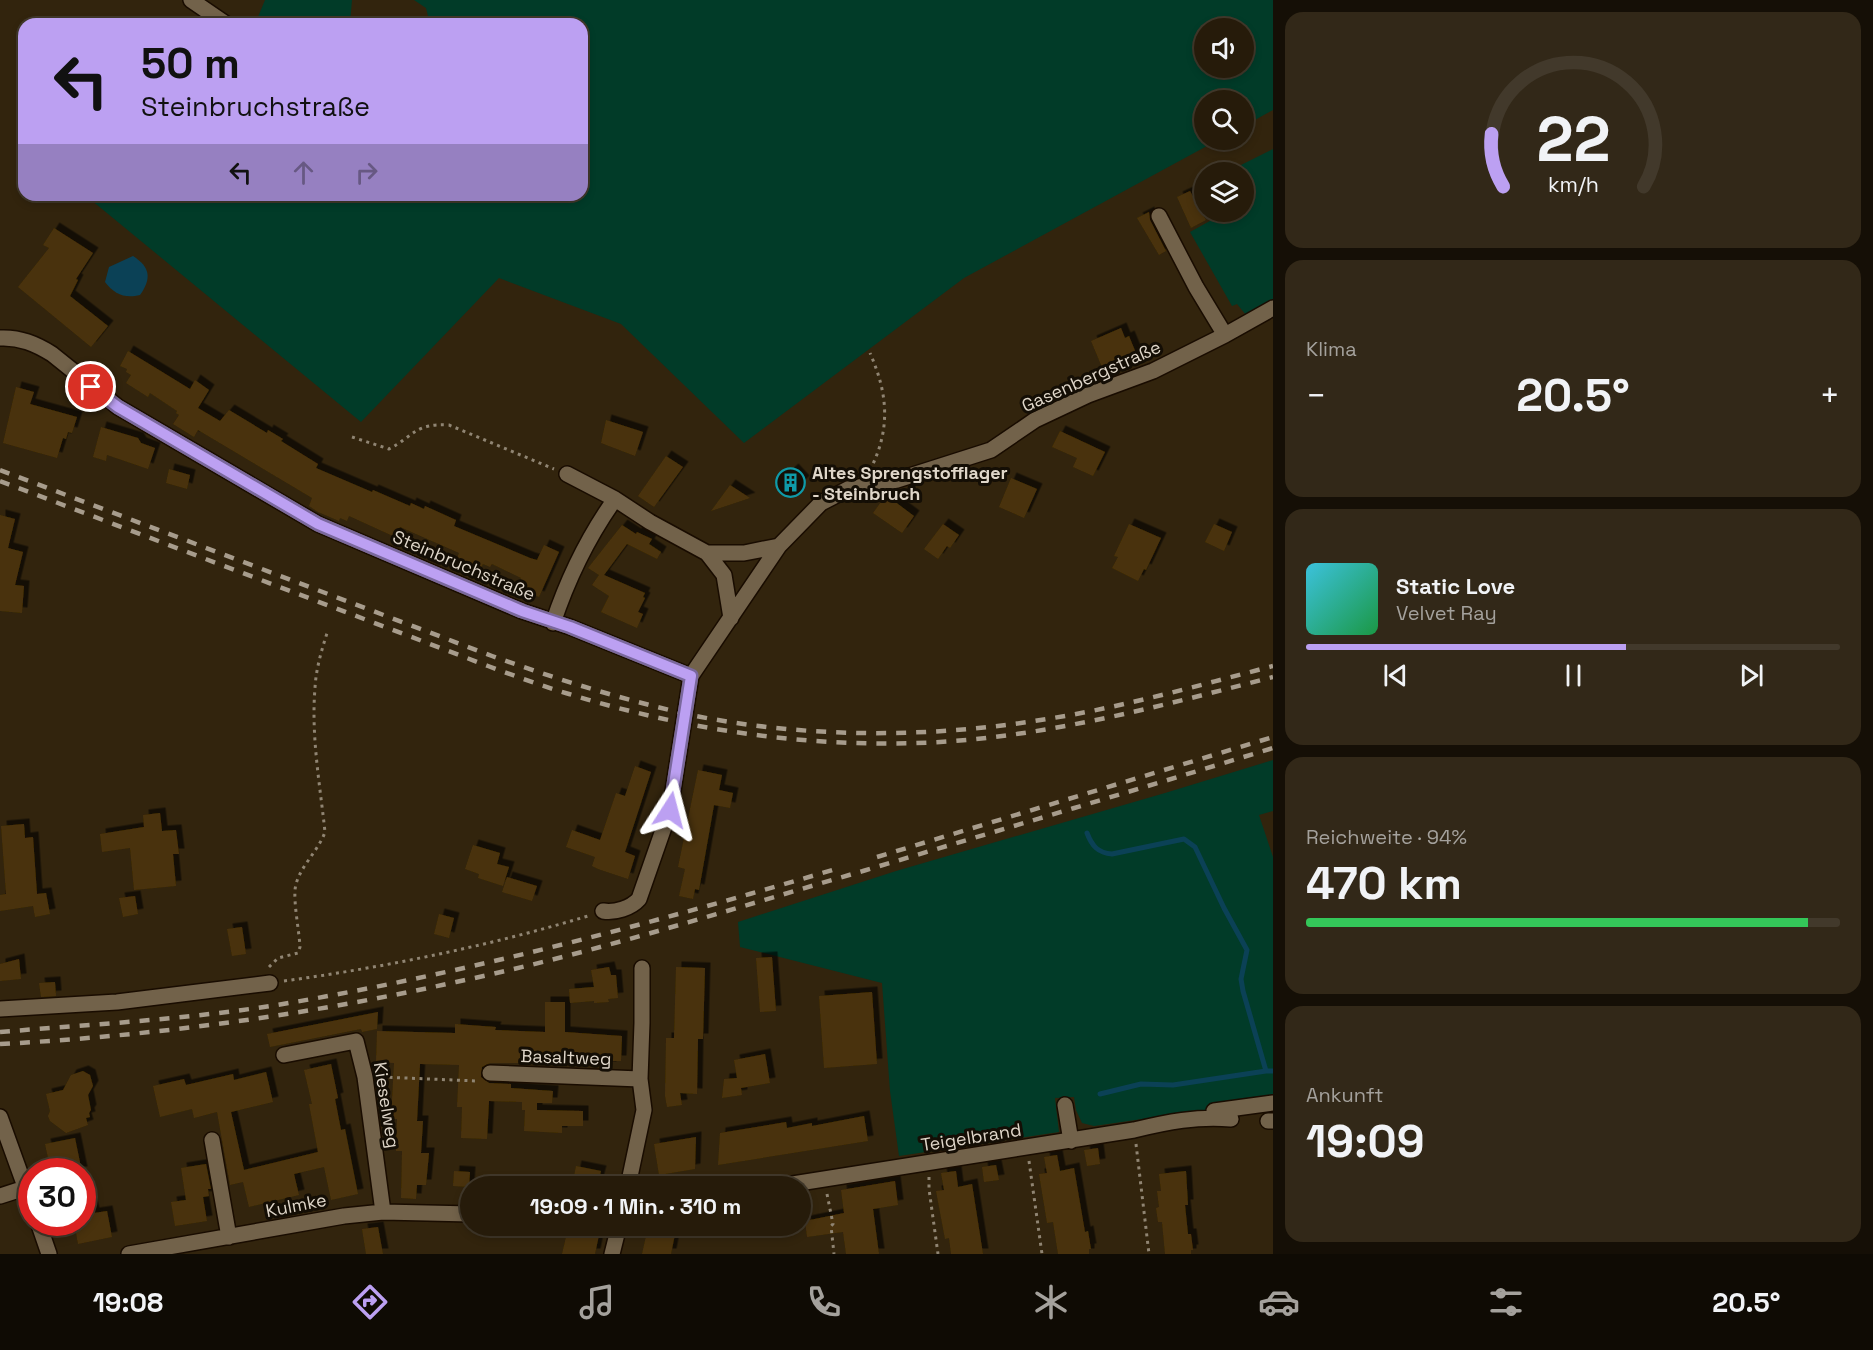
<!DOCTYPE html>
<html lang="de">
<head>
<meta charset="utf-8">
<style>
  :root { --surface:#261b0a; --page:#322818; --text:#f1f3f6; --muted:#a4a19c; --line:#42392b; --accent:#bca0f2 }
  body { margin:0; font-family:"Space Grotesk",sans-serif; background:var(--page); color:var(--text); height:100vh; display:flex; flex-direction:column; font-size:22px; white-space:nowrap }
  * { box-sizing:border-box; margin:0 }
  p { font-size:20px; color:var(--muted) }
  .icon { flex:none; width:33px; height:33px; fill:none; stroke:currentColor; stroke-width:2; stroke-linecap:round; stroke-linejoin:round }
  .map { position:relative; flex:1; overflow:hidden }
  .drawer { display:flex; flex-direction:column; gap:12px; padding:12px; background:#150f06; width:600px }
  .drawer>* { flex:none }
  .guide { position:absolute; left:18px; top:18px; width:570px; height:183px; border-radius:18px; box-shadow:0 3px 9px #0003,0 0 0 2px var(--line); background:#bca0f2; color:#111; overflow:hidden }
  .fabs { position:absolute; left:1194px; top:18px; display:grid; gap:12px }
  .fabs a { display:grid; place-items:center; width:60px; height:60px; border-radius:50%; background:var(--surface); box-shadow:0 3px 9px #0003,0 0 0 2px var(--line); font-size:30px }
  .speed { position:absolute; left:18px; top:1158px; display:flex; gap:12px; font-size:30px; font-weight:700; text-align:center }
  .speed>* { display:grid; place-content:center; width:78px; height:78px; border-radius:50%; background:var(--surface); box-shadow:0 3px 9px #0003,0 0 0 2px var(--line); line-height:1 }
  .speed .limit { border:9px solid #d22; background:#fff; color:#111 }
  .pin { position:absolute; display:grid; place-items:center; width:51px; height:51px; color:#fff; margin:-26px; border:3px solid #fff; border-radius:50%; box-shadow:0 2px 6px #0007 }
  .me { position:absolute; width:66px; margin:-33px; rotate:9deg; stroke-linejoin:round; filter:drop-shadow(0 0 4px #0008) }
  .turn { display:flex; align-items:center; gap:21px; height:126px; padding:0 24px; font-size:27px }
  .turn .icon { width:78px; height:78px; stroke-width:2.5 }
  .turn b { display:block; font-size:42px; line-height:51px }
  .lanes { display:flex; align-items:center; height:57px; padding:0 24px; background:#0003; justify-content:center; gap:30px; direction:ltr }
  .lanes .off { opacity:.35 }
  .big { font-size:45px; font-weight:700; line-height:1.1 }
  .drawer .tile { flex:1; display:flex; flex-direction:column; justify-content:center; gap:9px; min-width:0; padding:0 21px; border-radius:18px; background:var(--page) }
  .drawer .dial { align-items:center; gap:0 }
  .dial svg { height:156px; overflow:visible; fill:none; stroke:var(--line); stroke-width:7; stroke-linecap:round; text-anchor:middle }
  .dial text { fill:var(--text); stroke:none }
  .song { display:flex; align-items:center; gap:18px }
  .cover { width:72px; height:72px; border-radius:9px; background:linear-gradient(135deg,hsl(190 70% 55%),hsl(140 70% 35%)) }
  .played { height:6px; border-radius:3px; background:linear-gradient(90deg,var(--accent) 60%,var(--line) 60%) }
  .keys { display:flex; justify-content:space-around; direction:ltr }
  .heat { display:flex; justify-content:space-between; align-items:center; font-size:33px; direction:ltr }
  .charge { height:9px; border-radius:4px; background:linear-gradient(90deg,#34c759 94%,var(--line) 0) }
  .trip { position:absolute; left:460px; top:1176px; width:351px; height:60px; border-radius:30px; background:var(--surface); box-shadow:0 3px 9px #0003,0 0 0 2px var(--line); font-weight:700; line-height:60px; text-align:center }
  .tabs { display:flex; height:96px; justify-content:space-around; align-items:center; background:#0f0b04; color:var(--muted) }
  .tabs .icon { width:42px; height:42px }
  .tabs .selected { color:var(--accent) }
  .tabs b { font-size:27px; color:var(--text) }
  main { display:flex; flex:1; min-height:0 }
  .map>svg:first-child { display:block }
  .green { fill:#013b28; fill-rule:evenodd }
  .water { fill:#0b4156 }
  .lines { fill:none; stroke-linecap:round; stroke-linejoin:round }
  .stream { stroke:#0b4156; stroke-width:5 }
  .building { fill:#493209; filter:url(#shadow) }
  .minor-casing { stroke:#190c00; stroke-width:18 }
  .path { stroke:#908573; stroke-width:3; stroke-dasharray:3 4.5; stroke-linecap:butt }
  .minor { stroke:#72624a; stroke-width:15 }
  .rail { stroke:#a79c8c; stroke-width:4.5; stroke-dasharray:10 10; stroke-linecap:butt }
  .route-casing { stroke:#7a689d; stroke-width:15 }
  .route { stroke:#bca0f2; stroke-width:10 }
  .labels { text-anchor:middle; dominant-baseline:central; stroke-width:6; stroke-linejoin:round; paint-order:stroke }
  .street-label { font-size:18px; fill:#dfd6c9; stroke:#140e05 }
  .poi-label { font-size:18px; font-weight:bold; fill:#dfd6c9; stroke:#140e05; text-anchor:start }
</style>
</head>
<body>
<main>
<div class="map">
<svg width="1273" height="1254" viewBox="0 0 1273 1254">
  <defs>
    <filter id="shadow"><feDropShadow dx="5.5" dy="-5.5" stdDeviation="0" flood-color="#0009"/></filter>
  </defs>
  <rect width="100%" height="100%" fill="#32240d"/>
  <!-- green -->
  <path class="green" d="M 265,0 L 352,0 L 350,24 L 255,24 Z
    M 414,0 L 1273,0 L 1273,110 L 1244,126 L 1244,100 L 1204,100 L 1204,140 L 1218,140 L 964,278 L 744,443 L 621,324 L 499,278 L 361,422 L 85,195 L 582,195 L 582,24 L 430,24 L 426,8 ZM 1204,28 L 1244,28 L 1244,68 L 1204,68 Z
    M 1273,149 L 1273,301 L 1246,315 L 1237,304 L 1232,306 L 1190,232 L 1226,212 L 1244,212 L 1244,172 L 1227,172 Z
    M 1273,760 L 1273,811 L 1259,815 L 1273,857 L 1273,1100 L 1094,1126 L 1082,1123 L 1076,1110 L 1074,1097 L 1055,1098 L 1059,1132 L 899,1156 L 890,1091 L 882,983 L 740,947 L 738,922 L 896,871 L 1165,793 Z"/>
  <!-- water -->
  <path class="water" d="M 133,256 C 150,267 152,278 140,295 C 125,299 114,294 105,282 L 109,267 Z"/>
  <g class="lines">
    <!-- stream -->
    <path class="stream" d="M 1087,833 C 1092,846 1098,853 1112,854 L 1184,839 L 1195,847 L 1224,908 L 1247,950 L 1241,979 L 1243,991 L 1266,1071 L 1273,1071
      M 1100,1094 L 1141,1084 L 1173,1085 L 1266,1071"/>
  </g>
  <!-- building -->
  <path class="building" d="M 1190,191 L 1206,220 L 1191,228 L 1177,197 Z
    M 1149,212 L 1150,220 L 1166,251 L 1159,255 L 1137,218 Z
    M 54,228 L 93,253 L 76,279 L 78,280 L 70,296 L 108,326 L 91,347 L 18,287 L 49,248 L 43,245 Z
    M 1121,328 L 1125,338 L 1129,336 L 1138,358 L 1104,372 L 1091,341 Z
    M 128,351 L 190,389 L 195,380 L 209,390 L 198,408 L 220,421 L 229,410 L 267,433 L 268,430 L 283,439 L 281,441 L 318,464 L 316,468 L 372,492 L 373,490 L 410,506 L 411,503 L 424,509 L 425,506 L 456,520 L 454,526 L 530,558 L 537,560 L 544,545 L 559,552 L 539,597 L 517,587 L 521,578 L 492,564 L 490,567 L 483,564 L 481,568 L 457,558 L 459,553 L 400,527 L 395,537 L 349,516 L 347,521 L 340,518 L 339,521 L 318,512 L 309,506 L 312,498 L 250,461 L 198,430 L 194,437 L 173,424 L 179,415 L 176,413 L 177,411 L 150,393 L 148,397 L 126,383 L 131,375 L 126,372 L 127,369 L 120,366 Z
    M 16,387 L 34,392 L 30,404 L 77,417 L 72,433 L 68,432 L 66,439 L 63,438 L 57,458 L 3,443 Z
    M 606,420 L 643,432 L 635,456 L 601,443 Z
    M 101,427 L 138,438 L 141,443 L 155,448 L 148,469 L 107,455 L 106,461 L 93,457 Z
    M 1060,431 L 1105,452 L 1093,476 L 1073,467 L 1077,458 L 1052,447 Z
    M 666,456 L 683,467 L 654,507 L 638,496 Z
    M 169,469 L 190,475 L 187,489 L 166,483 Z
    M 793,469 L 804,481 L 789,496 L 777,484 Z
    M 1011,478 L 1037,489 L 1024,518 L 999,507 Z
    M 730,485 L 750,498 L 711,511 Z
    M 886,495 L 914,516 L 902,533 L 873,513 Z
    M 0,515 L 15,519 L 8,548 L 23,552 L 15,585 L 24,586 L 22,613 L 0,611 Z
    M 943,524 L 959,535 L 950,548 L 947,546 L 938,559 L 924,549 Z
    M 1129,524 L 1161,538 L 1146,570 L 1144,569 L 1138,581 L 1112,568 L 1118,557 L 1114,556 Z
    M 1214,524 L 1232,532 L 1224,551 L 1205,542 Z
    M 622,525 L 636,534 L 637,532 L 652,539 L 649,544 L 661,552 L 657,559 L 627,544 L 604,575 L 645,593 L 643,597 L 645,598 L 638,612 L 643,614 L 637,628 L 601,612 L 609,596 L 592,585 L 599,575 L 588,568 Z
    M 635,766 L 651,772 L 625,852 L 635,856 L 628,879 L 598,869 L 592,866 L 595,857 L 566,847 L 572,830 L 600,840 L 616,793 L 625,796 Z
    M 698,770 L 722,775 L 719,790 L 733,793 L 730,808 L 714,805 L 699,890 L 695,889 L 693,899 L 679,896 L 685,869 L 678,867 Z
    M 160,813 L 162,831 L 176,830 L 179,854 L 173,854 L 176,886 L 134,890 L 130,848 L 102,852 L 100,834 L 144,827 L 143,815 Z
    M 24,824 L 25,838 L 33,837 L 37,894 L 46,893 L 50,914 L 35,917 L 33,906 L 0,911 L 0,895 L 6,894 L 1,826 Z
    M 473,845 L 500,853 L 497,864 L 509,867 L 503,886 L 478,878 L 479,874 L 465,869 Z
    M 507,877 L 537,886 L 532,901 L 502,892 Z
    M 135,896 L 138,914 L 123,917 L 119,898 Z
    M 439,914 L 454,918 L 449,938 L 434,934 Z
    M 242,927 L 246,954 L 232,956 L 227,929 Z
    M 772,957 L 776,1011 L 760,1012 L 756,958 Z
    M 19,959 L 21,979 L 0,981 L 0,964 Z
    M 609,967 L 611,975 L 616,975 L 618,998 L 608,999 L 609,1002 L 594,1003 L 594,1001 L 570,1003 L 569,989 L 594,987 L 591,970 Z
    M 676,967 L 705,968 L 703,1039 L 698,1039 L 697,1094 L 680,1093 L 682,1105 L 667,1107 L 665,1096 L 666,1038 L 674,1038 Z
    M 55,982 L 56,996 L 41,997 L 39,983 Z
    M 872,992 L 877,1064 L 824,1068 L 819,996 Z
    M 545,1002 L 565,1002 L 565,1032 L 622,1036 L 621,1061 L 611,1061 L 611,1067 L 533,1060 L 533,1063 L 490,1063 L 482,1067 L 481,1077 L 489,1083 L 511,1084 L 511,1088 L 553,1091 L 552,1103 L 537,1103 L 537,1110 L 583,1111 L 583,1126 L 562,1126 L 562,1133 L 524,1131 L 525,1110 L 522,1110 L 522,1102 L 489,1101 L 487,1139 L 461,1138 L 462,1107 L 457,1107 L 459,1065 L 420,1064 L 417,1121 L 423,1121 L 421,1153 L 429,1153 L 426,1185 L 417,1185 L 416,1199 L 401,1198 L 402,1151 L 396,1151 L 397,1119 L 391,1119 L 394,1063 L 376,1062 L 377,1031 L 455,1033 L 455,1024 L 496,1027 L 495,1030 L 545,1032 Z
    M 378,1012 L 377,1029 L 362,1032 L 361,1029 L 270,1047 L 267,1034 Z
    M 765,1054 L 770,1083 L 741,1088 L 742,1095 L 722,1098 L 724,1079 L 737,1078 L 734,1060 Z
    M 331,1064 L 338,1098 L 335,1099 L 341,1130 L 345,1129 L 358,1194 L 331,1200 L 324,1167 L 294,1174 L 299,1195 L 249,1207 L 243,1182 L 230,1185 L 217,1112 L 194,1118 L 192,1109 L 160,1117 L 153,1086 L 184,1079 L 186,1085 L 233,1074 L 234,1080 L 266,1072 L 273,1102 L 231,1112 L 244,1170 L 318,1152 L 309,1104 L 312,1104 L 304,1070 Z
    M 83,1071 L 90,1075 L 93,1086 L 88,1095 L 91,1110 L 89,1113 L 90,1117 L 86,1118 L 88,1125 L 66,1133 L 50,1121 L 48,1116 L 50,1111 L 46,1094 L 63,1090 L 71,1075 Z
    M 864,1116 L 868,1141 L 718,1165 L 720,1133 L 786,1122 L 787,1128 L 812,1123 L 812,1126 Z
    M 696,1137 L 695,1169 L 659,1175 L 654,1144 Z
    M 75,1138 L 82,1172 L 51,1172 L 45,1144 Z
    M 1098,1148 L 1100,1164 L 1087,1166 L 1084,1150 Z
    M 1057,1155 L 1060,1171 L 1074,1168 L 1085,1232 L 1088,1231 L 1091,1249 L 1089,1249 L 1089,1254 L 1058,1254 L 1053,1222 L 1047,1223 L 1039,1174 L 1047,1173 L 1044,1157 Z
    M 206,1164 L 211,1189 L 208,1189 L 209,1196 L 203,1197 L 207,1221 L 175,1226 L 171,1202 L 186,1200 L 181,1168 Z
    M 996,1165 L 999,1180 L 984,1182 L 982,1167 Z
    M 576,1166 L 601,1171 L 597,1186 L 572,1186 Z
    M 454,1171 L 470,1172 L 469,1187 L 453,1186 Z
    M 956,1171 L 958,1187 L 972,1184 L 983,1254 L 951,1254 L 949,1238 L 945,1239 L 936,1191 L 944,1190 L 941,1173 Z
    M 1186,1171 L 1188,1205 L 1185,1205 L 1188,1234 L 1191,1234 L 1193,1250 L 1191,1250 L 1191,1254 L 1165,1254 L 1162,1222 L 1158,1222 L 1156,1208 L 1159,1207 L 1157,1191 L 1161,1191 L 1159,1174 Z
    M 895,1181 L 898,1205 L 873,1209 L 879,1254 L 846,1254 L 843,1232 L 807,1237 L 805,1221 L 844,1213 L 841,1190 Z
    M 82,1187 L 87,1187 L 94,1213 L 107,1211 L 112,1237 L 78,1244 L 74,1222 L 82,1222 Z
    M 378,1227 L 383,1254 L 366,1254 L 362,1229 Z
    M 648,1227 L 675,1234 L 671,1254 L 642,1254 Z
    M 599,1235 L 595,1254 L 562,1254 L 566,1237 Z"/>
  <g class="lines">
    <defs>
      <path id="minor" d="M 191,0 L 226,24
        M 1159,216 L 1196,287 L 1225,335
        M 0,338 C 20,337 36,344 52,354 L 118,407 L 318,524 L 522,611 L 570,627 L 691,676
        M 567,474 L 615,499 L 650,522 L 707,553 L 724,575 L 731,618
        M 707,553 L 744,553 L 779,546
        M 553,623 C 568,578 588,537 615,499
        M 603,911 C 615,913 631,908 639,899 L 670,810 L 691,676 L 779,546 L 821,503 L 848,489 L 897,480 L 991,450 L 1035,420 L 1088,395 L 1153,371 L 1225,335 L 1273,308
        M 0,1009 L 117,1002 L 270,983
        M 284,1055 L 356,1041 L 365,1077 L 383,1212
        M 490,1073 L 640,1079
        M 1065,1105 L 1071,1141
        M 1214,1111 L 1273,1103
        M 0,1117 L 32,1206
        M 1268,1121 L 1273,1121
        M 212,1140 L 229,1237
        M 628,1186 L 644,1110 L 640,1079 L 642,1023 L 642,968
        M 780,1186 L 1134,1130 C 1167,1122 1197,1116 1231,1119
        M 0,1196 L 25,1188
        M 38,1222 L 49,1254
        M 129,1254 L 344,1216 L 383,1212 L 471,1214
        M 612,1254 L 619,1226"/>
    </defs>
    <!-- minor casing -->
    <use href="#minor" class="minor-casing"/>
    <!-- path -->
    <path class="path" d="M 352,437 L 389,449 C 414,436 415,423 449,425 L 554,469
      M 870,470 C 891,429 888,394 870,353
      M 269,967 L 278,958 L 298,953 L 300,947 C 299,930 294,906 295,890 C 297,869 318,852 325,832 C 320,785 311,736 315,688 C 316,668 322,649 328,630
      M 284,981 C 387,967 488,946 588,916
      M 382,1077 L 477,1081
      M 1136,1144 L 1149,1254
      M 1029,1161 L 1042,1254
      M 929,1177 L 929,1189 L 938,1254
      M 827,1194 L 833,1224 L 831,1226 L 834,1254"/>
    <!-- minor -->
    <use href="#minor" class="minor"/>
    <!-- rail -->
    <path class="rail" d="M 0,470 L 492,656 C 559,680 627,701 696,716 C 813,739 936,738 1053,718 C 1127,706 1200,685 1273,666
      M 0,481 L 488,666 C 515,676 542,686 569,694 C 689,731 815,749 940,742 C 1054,735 1164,705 1273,677
      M 877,857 L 1273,737
      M 0,1032 C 96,1024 194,1019 289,1003 C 475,971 656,922 836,869
      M 0,1044 C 153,1036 307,1015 456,982 C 594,953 728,910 863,871 C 1000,830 1136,790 1273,748"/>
  </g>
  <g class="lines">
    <defs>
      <path id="route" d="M 91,387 L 118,407 L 318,524 L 522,611 L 570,627 L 691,676 L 670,810"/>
    </defs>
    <!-- route casing -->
    <use href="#route" class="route-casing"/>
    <!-- route -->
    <use href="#route" class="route"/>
  </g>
  <!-- icons -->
  <defs>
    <symbol id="building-ring" viewBox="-11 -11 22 22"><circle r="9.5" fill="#140e05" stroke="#0f9aa8" stroke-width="1.5"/><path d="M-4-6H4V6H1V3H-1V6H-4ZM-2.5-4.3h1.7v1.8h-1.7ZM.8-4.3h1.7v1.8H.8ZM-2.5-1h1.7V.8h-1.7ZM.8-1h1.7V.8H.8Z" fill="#0f9aa8"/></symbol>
  </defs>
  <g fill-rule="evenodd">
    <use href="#building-ring" x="774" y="466" width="33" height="33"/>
  </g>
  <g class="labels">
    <!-- street labels -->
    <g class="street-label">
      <text transform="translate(1091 376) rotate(-24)">Gasenbergstraße</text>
      <text transform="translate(464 565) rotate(23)">Steinbruchstraße</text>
      <text transform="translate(566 1057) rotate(2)">Basaltweg</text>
      <text transform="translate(387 1105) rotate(81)">Kieselweg</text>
      <text transform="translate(971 1137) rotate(-9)">Teigelbrand</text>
      <text transform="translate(296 1205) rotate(-11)">Kulmke</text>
    </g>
    <!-- poi labels -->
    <g class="poi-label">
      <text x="812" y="472">Altes Sprengstofflager<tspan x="812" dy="21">- Steinbruch</tspan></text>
    </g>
  </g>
</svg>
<div class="fabs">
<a><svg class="icon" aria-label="sound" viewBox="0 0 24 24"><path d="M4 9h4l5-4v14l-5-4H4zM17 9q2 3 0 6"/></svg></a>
<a><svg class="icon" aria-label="search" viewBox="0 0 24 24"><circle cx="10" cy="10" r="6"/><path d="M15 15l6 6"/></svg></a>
<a><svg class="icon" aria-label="layers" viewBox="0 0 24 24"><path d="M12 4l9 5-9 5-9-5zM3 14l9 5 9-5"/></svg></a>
</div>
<div class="speed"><div class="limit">30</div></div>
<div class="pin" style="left:91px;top:387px;background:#d93025"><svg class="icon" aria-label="arrive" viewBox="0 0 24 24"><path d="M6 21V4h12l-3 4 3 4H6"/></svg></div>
<svg class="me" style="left:670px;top:810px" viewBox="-20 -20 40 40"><path d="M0-17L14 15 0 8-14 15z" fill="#bca0f2" stroke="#fff" stroke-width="4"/></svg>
<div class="trip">19:09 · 1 Min. · 310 m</div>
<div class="guide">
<div class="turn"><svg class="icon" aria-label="left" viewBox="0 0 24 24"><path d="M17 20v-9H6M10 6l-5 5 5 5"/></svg><div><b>50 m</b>Steinbruchstraße</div></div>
<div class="lanes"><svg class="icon" aria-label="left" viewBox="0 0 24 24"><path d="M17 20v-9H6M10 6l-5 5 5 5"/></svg><svg class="icon off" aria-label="ahead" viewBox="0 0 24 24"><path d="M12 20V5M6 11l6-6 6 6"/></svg><svg class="icon off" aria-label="right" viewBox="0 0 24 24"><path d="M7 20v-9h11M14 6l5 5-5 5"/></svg></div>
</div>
</div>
<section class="drawer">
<div class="tile dial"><svg viewBox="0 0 100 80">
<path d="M14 69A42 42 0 1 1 86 69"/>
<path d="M14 69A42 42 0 0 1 8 42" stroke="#bca0f2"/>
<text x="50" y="56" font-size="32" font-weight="700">22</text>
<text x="50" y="72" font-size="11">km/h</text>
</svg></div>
<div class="tile"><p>Klima</p>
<div class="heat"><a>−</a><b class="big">20.5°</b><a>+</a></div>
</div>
<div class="tile">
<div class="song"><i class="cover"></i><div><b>Static Love</b><p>Velvet Ray</p></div></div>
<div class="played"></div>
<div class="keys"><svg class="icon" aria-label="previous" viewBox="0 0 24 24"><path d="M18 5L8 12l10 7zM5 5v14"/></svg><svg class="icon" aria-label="pause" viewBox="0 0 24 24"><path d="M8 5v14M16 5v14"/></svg><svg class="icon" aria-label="next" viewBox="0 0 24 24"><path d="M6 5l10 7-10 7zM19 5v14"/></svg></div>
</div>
<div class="tile"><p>Reichweite · 94%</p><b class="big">470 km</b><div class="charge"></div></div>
<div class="tile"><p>Ankunft</p><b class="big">19:09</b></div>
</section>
</main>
<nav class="tabs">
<b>19:08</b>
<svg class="icon selected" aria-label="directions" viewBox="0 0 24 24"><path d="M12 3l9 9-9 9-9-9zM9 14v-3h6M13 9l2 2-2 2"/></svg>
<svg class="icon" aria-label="music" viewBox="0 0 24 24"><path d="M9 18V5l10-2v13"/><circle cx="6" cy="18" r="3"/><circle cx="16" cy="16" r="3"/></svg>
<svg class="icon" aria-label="phone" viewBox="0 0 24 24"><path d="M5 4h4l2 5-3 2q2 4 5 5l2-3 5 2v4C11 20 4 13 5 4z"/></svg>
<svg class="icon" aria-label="climate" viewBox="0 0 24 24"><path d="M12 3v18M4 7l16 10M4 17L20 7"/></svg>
<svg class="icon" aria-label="car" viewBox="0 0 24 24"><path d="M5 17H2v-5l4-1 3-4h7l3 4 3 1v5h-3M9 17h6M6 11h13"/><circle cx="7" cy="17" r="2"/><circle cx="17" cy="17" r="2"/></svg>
<svg class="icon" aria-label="filters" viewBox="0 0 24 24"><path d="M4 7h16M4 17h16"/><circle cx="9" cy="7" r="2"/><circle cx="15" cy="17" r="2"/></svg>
<b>20.5°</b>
</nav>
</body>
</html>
